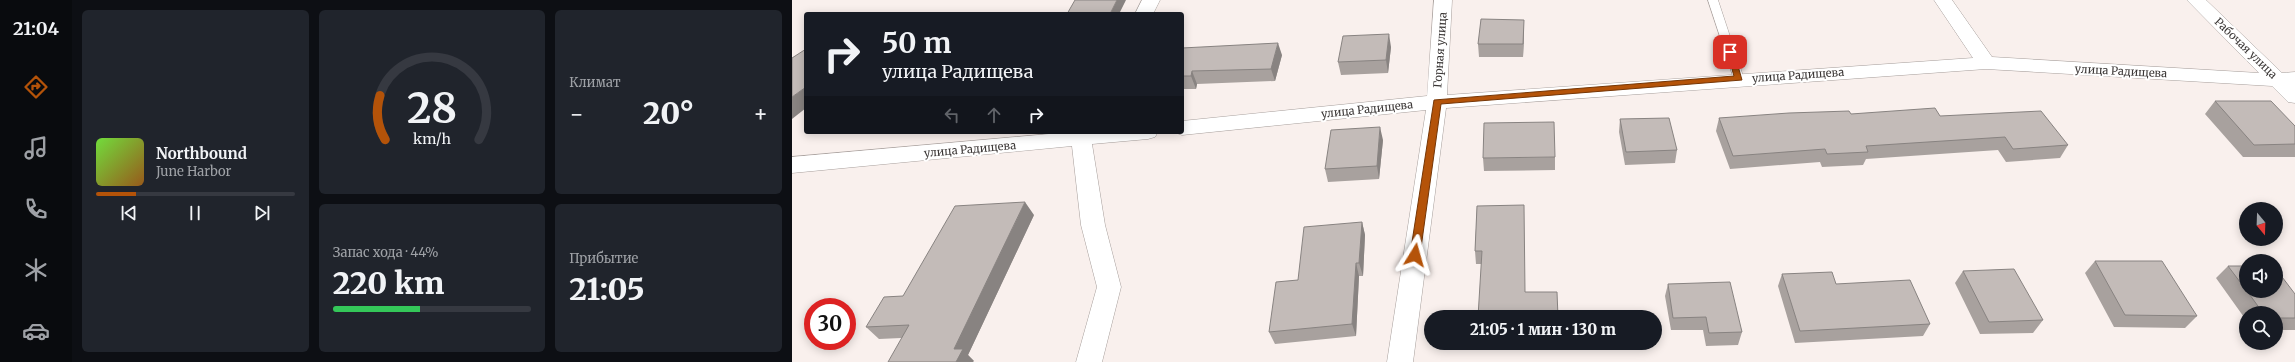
<!DOCTYPE html>
<html lang="ru">
<head>
<meta charset="utf-8">
<style>
  :root { --surface:#171b24; --page:#20242c; --text:#f1f3f6; --muted:#9ea1a6; --line:#363941; --accent:#b45309 }
  body { margin:0; font-family:Merriweather,serif; background:var(--page); color:var(--text); height:100vh; display:flex; flex-direction:column; font-size:15px; white-space:nowrap }
  * { box-sizing:border-box; margin:0 }
  p { font-size:13px; color:var(--muted) }
  .icon { flex:none; width:22px; height:22px; fill:none; stroke:currentColor; stroke-width:2; stroke-linecap:round; stroke-linejoin:round }
  .map { position:relative; flex:1; overflow:hidden }
  .drawer { display:flex; flex-direction:column; gap:10px; padding:10px; background:#0d0f14; width:720px }
  .drawer>* { flex:none }
  .top-card { position:absolute; left:12px; top:12px; width:380px; height:122px; border-radius:4px; box-shadow:0 2px 10px #0003; background:#171b24; color:var(--text); overflow:hidden }
  .needle { width:26px; rotate:161deg }
  .controls { position:absolute; left:1447px; top:202px; display:grid; gap:8px }
  .controls a { display:grid; place-items:center; width:44px; height:44px; border-radius:50%; background:var(--surface); box-shadow:0 2px 10px #0003; font-size:20px }
  .speed { position:absolute; left:12px; top:298px; display:flex; gap:8px; font-size:20px; font-weight:700; text-align:center }
  .speed>* { display:grid; place-content:center; width:52px; height:52px; border-radius:50%; background:var(--surface); box-shadow:0 2px 10px #0003; line-height:1 }
  .speed .limit { border:6px solid #d22; background:#fff; color:#111 }
  .pin { position:absolute; display:grid; place-items:center; width:34px; height:34px; color:#fff; margin:-17px; border-radius:8px; box-shadow:0 2px 6px #0006 }
  .me { position:absolute; width:44px; margin:-22px; rotate:8deg; stroke-linejoin:round; filter:drop-shadow(0 0 3px #0008) }
  .turn { display:flex; align-items:center; gap:14px; height:84px; padding:0 12px; font-size:18px }
  .turn .icon { width:52px; height:52px; stroke-width:2.5 }
  .turn b { display:block; font-size:28px; line-height:34px }
  .lanes { display:flex; align-items:center; height:38px; padding:0 12px; background:#0003; justify-content:center; gap:20px; direction:ltr }
  .lanes .off { opacity:.35 }
  .big { font-size:30px; font-weight:800; line-height:1.1 }
  .drawer .widget { flex:1; display:flex; flex-direction:column; justify-content:center; gap:6px; min-width:0; padding:0 14px; border-radius:6px; background:var(--page) }
  .drawer .dial { align-items:center; gap:0 }
  .dial svg { height:104px; overflow:visible; fill:none; stroke:var(--line); stroke-width:7; stroke-linecap:round; text-anchor:middle }
  .dial text { fill:var(--text); stroke:none }
  .song { display:flex; align-items:center; gap:12px }
  .cover { width:48px; height:48px; border-radius:6px; background:linear-gradient(135deg,hsl(100 70% 55%),hsl(30 70% 35%)) }
  .played { height:4px; border-radius:2px; background:linear-gradient(90deg,var(--accent) 20%,var(--line) 20%) }
  .keys { display:flex; justify-content:space-around; direction:ltr }
  .heat { display:flex; justify-content:space-between; align-items:center; font-size:22px; direction:ltr }
  .charge { height:6px; border-radius:3px; background:linear-gradient(90deg,#34c759 44%,var(--line) 0) }
  .drawer .tiles { flex:1; display:grid; gap:10px; grid-template-columns:repeat(3,1fr) }
  .widget:first-child { grid-row:span 2 }
  .trip { position:absolute; left:632px; top:310px; width:238px; height:40px; border-radius:20px; background:var(--surface); box-shadow:0 2px 10px #0003; font-weight:800; line-height:40px; text-align:center }
  main { display:flex; flex:1; min-height:0 }
  .dock { display:flex; flex-direction:column; width:72px; justify-content:space-around; align-items:center; background:#090b0e; color:var(--muted) }
  .dock .icon { width:28px; height:28px }
  .dock .active { color:var(--accent) }
  .dock b { font-size:18px; color:var(--text) }
  .map>svg:first-child { display:block }
  .lines { fill:none; stroke-linecap:round; stroke-linejoin:round }
  .lane-casing { stroke:#a69e9b; stroke-width:1 }
  .street-casing { stroke:#a69e9b; stroke-width:1 }
  .lane { fill:#fff; fill-rule:evenodd }
  .street { fill:#fff; fill-rule:evenodd }
  .wall { fill:#a8a19e }
  .shaded-wall { fill:#888381 }
  .building { fill:#c3bbb8; stroke:#888381 }
  .route { fill:#b45309; stroke:#753606 }
  .labels { text-anchor:middle; dominant-baseline:central; stroke-width:4; stroke-linejoin:round; paint-order:stroke }
  .street-label { font-size:11px; fill:#3b3736; stroke:#fff }
</style>
</head>
<body>
<main>
<nav class="dock">
<b>21:04</b>
<svg class="icon active" aria-label="directions" viewBox="0 0 24 24"><path d="M12 3l9 9-9 9-9-9zM9 14v-3h6M13 9l2 2-2 2"/></svg>
<svg class="icon" aria-label="music" viewBox="0 0 24 24"><path d="M9 18V5l10-2v13"/><circle cx="6" cy="18" r="3"/><circle cx="16" cy="16" r="3"/></svg>
<svg class="icon" aria-label="phone" viewBox="0 0 24 24"><path d="M5 4h4l2 5-3 2q2 4 5 5l2-3 5 2v4C11 20 4 13 5 4z"/></svg>
<svg class="icon" aria-label="climate" viewBox="0 0 24 24"><path d="M12 3v18M4 7l16 10M4 17L20 7"/></svg>
<svg class="icon" aria-label="car" viewBox="0 0 24 24"><path d="M5 17H2v-5l4-1 3-4h7l3 4 3 1v5h-3M9 17h6M6 11h13"/><circle cx="7" cy="17" r="2"/><circle cx="17" cy="17" r="2"/></svg>
</nav>
<section class="drawer">
<div class="tiles">
<div class="widget">
<div class="song"><i class="cover"></i><div><b>Northbound</b><p>June Harbor</p></div></div>
<div class="played"></div>
<div class="keys"><svg class="icon" aria-label="previous" viewBox="0 0 24 24"><path d="M18 5L8 12l10 7zM5 5v14"/></svg><svg class="icon" aria-label="pause" viewBox="0 0 24 24"><path d="M8 5v14M16 5v14"/></svg><svg class="icon" aria-label="next" viewBox="0 0 24 24"><path d="M6 5l10 7-10 7zM19 5v14"/></svg></div>
</div>
<div class="widget dial"><svg viewBox="0 0 100 80">
<path d="M14 69A42 42 0 1 1 86 69"/>
<path d="M14 69A42 42 0 0 1 10 35" stroke="#b45309"/>
<text x="50" y="56" font-size="32" font-weight="700">28</text>
<text x="50" y="72" font-size="11">km/h</text>
</svg></div>
<div class="widget"><p>Климат</p>
<div class="heat"><a>−</a><b class="big">20°</b><a>+</a></div>
</div>
<div class="widget"><p>Запас хода · 44%</p><b class="big">220 km</b><div class="charge"></div></div>
<div class="widget"><p>Прибытие</p><b class="big">21:05</b></div>
</div>
</section>
<div class="map">
<svg width="1503" height="362" viewBox="0 0 1503 362">
  <rect width="100%" height="100%" fill="#f9f0ed"/>
  <g class="lines">
    <defs>
      <path id="lane" d="M 916,0 L 926,0 L 952,79 L 951,81 L 947,82 L 942,79 Z"/>
      <path id="street" d="M 350,0 L 368,0 L 361,14 L 343,14 Z
        M 642,0 L 660,0 L 655,95 L 1181,58 L 1142,0 L 1160,0 L 1200,57 L 1467,73 L 1395,0 L 1414,0 L 1490,73 L 1503,72 L 1503,103 L 1496,102 L 1480,86 L 1194,69 L 654,108 L 621,362 L 595,362 L 634,110 L 390,135 L 382,132 L 390,132 L 390,121 L 635,96 Z
        M 279,132 L 366,132 L 363,137 L 356,139 L 300,144 L 313,225 L 329,287 L 310,362 L 284,362 L 305,287 L 289,225 L 280,146 L 0,173 L 0,157 Z"/>
    </defs>
    <!-- lane casing -->
    <use href="#lane" class="lane-casing"/>
    <!-- street casing -->
    <use href="#street" class="street-casing"/>
    <!-- lane -->
    <use href="#lane" class="lane"/>
    <!-- street -->
    <use href="#street" class="street"/>
  </g>
  <!-- wall -->
  <path class="wall" d="M 732,32 L 731,57 L 687,57 L 686,44 Z
    M 599,47 L 596,73 L 549,75 L 546,62 Z
    M 390,48 L 490,55 L 483,81 L 405,84 L 404,89 L 390,89 Z
    M 1423,101 L 1503,126 L 1503,157 L 1451,157 L 1413,114 Z
    M 1059,114 L 1148,116 L 1276,145 L 1268,158 L 1214,162 L 1206,150 L 1074,159 L 1071,165 L 1030,167 L 1028,162 L 938,169 L 924,131 L 927,118 Z
    M 828,119 L 885,150 L 883,163 L 833,165 L 827,132 Z
    M 591,140 L 587,179 L 536,182 L 533,169 Z
    M 763,157 L 763,170 L 692,171 L 691,158 Z
    M 685,206 L 733,292 L 689,264 L 684,264 L 683,251 Z
    M 242,215 L 176,355 L 182,361 L 109,338 L 87,339 L 74,327 L 111,296 Z
    M 570,222 L 573,235 L 571,276 L 567,276 L 564,336 L 483,344 L 477,332 L 506,280 Z
    M 1303,261 L 1405,316 L 1393,328 L 1322,327 L 1293,273 Z
    M 1436,266 L 1454,266 L 1454,291 L 1484,291 L 1503,294 L 1503,330 L 1484,330 L 1484,313 L 1454,313 L 1454,320 L 1424,278 Z
    M 1171,271 L 1251,320 L 1241,333 L 1188,334 L 1163,283 Z
    M 990,274 L 1044,284 L 1138,324 L 1131,336 L 1003,343 L 986,286 Z
    M 876,284 L 950,332 L 946,345 L 914,346 L 911,330 L 879,330 L 873,296 Z
    M 686,343 L 766,343 L 766,346 L 687,347 Z"/>
  <!-- shaded-wall -->
  <path class="shaded-wall" d="M 325,0 L 334,0 L 327,14 L 318,14 Z
    M 732,20 L 732,32 L 731,57 L 731,44 Z
    M 597,34 L 599,47 L 596,73 L 594,60 Z
    M 486,43 L 490,55 L 483,81 L 479,69 Z
    M 400,71 L 405,84 L 404,89 L 399,76 Z
    M 14,87 L 14,108 L 0,119 L 0,97 Z
    M 588,127 L 591,140 L 587,179 L 585,166 Z
    M 233,202 L 242,215 L 176,355 L 182,361 L 181,362 L 164,362 L 162,349 Z
    M 570,222 L 573,235 L 571,276 L 567,263 Z
    M 564,263 L 567,276 L 564,336 L 560,324 Z"/>
  <!-- building -->
  <path class="building" d="M 283,0 L 325,0 L 318,14 L 275,14 Z
    M 689,19 L 732,20 L 731,44 L 686,44 Z
    M 597,34 L 594,60 L 546,62 L 551,36 Z
    M 486,43 L 479,69 L 400,71 L 399,76 L 390,76 L 390,48 Z
    M 14,49 L 14,87 L 0,97 L 0,58 Z
    M 1423,101 L 1479,101 L 1503,126 L 1503,144 L 1462,145 Z
    M 1143,108 L 1148,116 L 1249,111 L 1276,145 L 1221,149 L 1213,137 L 1074,146 L 1076,152 L 1035,154 L 1033,149 L 941,156 L 927,118 L 997,113 L 1057,111 L 1059,114 Z
    M 877,118 L 885,150 L 834,152 L 828,119 Z
    M 762,122 L 763,157 L 691,158 L 692,123 Z
    M 588,127 L 585,166 L 533,169 L 539,130 Z
    M 233,202 L 162,349 L 171,349 L 164,362 L 96,362 L 117,325 L 74,327 L 92,297 L 111,296 L 163,206 Z
    M 732,205 L 733,292 L 765,292 L 766,317 L 686,317 L 690,251 L 683,251 L 685,206 Z
    M 570,222 L 567,263 L 564,263 L 560,324 L 477,332 L 484,282 L 506,280 L 512,227 Z
    M 1303,261 L 1370,261 L 1405,316 L 1333,315 Z
    M 1436,266 L 1454,266 L 1454,290 Z
    M 1222,269 L 1251,320 L 1197,322 L 1171,271 Z
    M 1484,269 L 1503,294 L 1503,318 L 1484,318 L 1484,313 L 1471,313 L 1455,291 L 1484,291 Z
    M 1040,272 L 1044,284 L 1118,280 L 1138,324 L 1008,331 L 990,274 Z
    M 938,282 L 950,332 L 917,333 L 914,317 L 881,318 L 876,284 Z"/>
  <!-- route -->
  <path class="route" d="M 938,50 L 942,52 L 950,80 L 649,104 L 628,255 L 623,259 L 620,258 L 618,255 L 642,100 L 942,76 L 935,52 Z"/>
  <g class="labels">
    <!-- street labels -->
    <g class="street-label">
      <text transform="translate(1454 48) rotate(44)">Рабочая улица</text>
      <text transform="translate(648 50) rotate(-86)">Горная улица</text>
      <text transform="translate(1329 71) rotate(3)">улица Радищева</text>
      <text transform="translate(1006 75) rotate(-4)">улица Радищева</text>
      <text transform="translate(575 109) rotate(-6)">улица Радищева</text>
      <text transform="translate(178 149) rotate(-5)">улица Радищева</text>
    </g>
  </g>
</svg>
<div class="controls">
<a><svg class="needle" viewBox="-14 -14 28 28"><path d="M0-13l5 13h-10z" fill="#e53935"/><path d="M0 13l5-13h-10z" fill="#9ea1a6"/></svg></a>
<a><svg class="icon" aria-label="sound" viewBox="0 0 24 24"><path d="M4 9h4l5-4v14l-5-4H4zM17 9q2 3 0 6"/></svg></a>
<a><svg class="icon" aria-label="search" viewBox="0 0 24 24"><circle cx="10" cy="10" r="6"/><path d="M15 15l6 6"/></svg></a>
</div>
<div class="speed"><div class="limit">30</div></div>
<div class="pin" style="left:938px;top:52px;background:#d93025"><svg class="icon" aria-label="arrive" viewBox="0 0 24 24"><path d="M6 21V4h12l-3 4 3 4H6"/></svg></div>
<svg class="me" style="left:623px;top:255px" viewBox="-20 -20 40 40"><path d="M0-17L14 15 0 8-14 15z" fill="#b45309" stroke="#fff" stroke-width="4"/></svg>
<div class="trip">21:05 · 1 мин · 130 m</div>
<div class="top-card">
<div class="turn"><svg class="icon" aria-label="right" viewBox="0 0 24 24"><path d="M7 20v-9h11M14 6l5 5-5 5"/></svg><div><b>50 m</b>улица Радищева</div></div>
<div class="lanes"><svg class="icon off" aria-label="left" viewBox="0 0 24 24"><path d="M17 20v-9H6M10 6l-5 5 5 5"/></svg><svg class="icon off" aria-label="ahead" viewBox="0 0 24 24"><path d="M12 20V5M6 11l6-6 6 6"/></svg><svg class="icon" aria-label="right" viewBox="0 0 24 24"><path d="M7 20v-9h11M14 6l5 5-5 5"/></svg></div>
</div>
</div>
</main>
</body>
</html>
